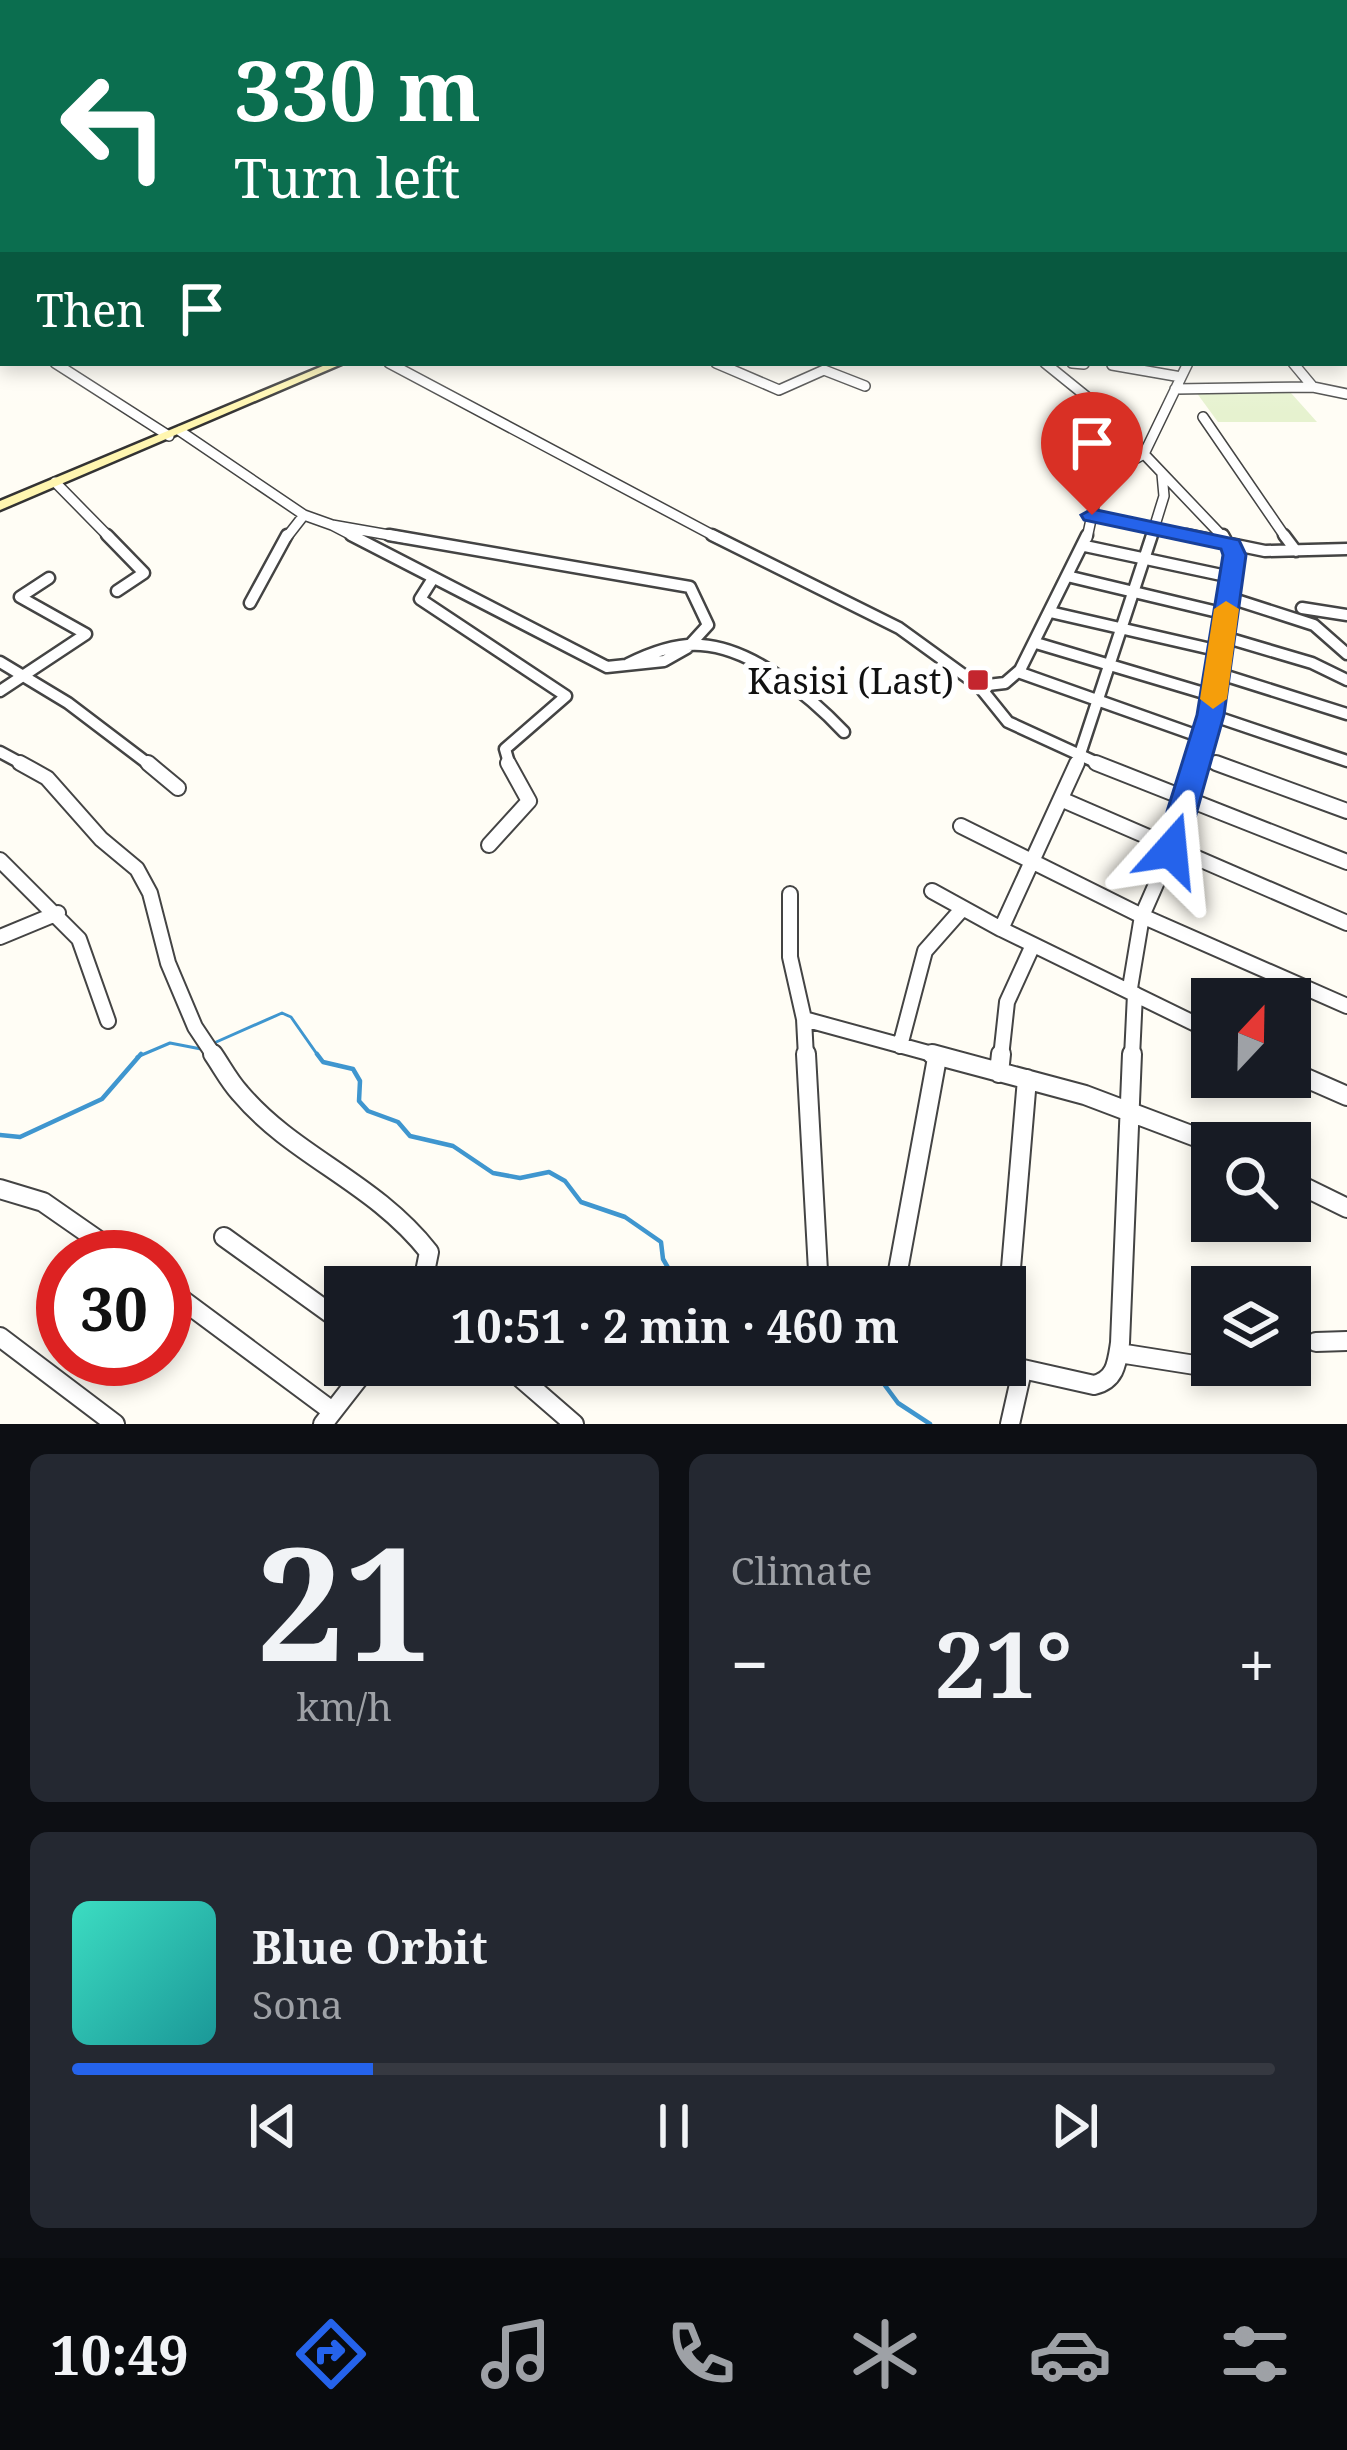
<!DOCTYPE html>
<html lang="en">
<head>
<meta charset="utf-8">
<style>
  :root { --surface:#171b24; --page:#242831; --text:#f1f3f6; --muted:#9ea1a6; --line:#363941; --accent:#2563eb }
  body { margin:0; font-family:"Noto Serif",serif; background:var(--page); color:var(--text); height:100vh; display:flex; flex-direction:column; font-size:45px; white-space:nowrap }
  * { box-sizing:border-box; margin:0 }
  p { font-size:39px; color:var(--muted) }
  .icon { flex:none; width:66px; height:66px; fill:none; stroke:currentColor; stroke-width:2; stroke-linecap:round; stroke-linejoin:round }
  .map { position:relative; height:1424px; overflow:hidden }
  .drawer { display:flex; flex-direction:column; gap:30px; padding:30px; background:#0d0f14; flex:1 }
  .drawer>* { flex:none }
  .hud { position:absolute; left:0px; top:0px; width:1347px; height:366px; box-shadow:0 6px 18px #0003; background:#0b6e4f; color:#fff; overflow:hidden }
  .needle { width:78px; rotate:22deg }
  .fabs { position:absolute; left:1191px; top:978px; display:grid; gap:24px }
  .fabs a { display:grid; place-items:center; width:120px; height:120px; border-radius:0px; background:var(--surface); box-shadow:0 6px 18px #0003; font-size:60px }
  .speed { position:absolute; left:36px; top:1230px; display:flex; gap:24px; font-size:60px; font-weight:700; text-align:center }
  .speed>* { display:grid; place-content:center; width:156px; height:156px; border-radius:50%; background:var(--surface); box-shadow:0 6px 18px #0003; line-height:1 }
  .speed .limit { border:18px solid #d22; background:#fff; color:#111 }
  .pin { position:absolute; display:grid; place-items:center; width:102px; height:102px; color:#fff; margin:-123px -51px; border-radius:50% 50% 50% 0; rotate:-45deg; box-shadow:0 0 12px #0007 }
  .pin .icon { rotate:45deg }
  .me { position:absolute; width:132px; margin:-66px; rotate:18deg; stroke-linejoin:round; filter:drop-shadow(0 0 9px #0008) }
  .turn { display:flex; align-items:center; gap:42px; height:252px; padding:0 36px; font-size:54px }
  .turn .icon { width:156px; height:156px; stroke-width:2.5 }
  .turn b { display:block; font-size:84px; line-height:102px }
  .then { display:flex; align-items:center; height:114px; padding:0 36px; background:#0003; gap:24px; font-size:45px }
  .big { font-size:90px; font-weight:700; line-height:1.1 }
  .drawer .tile { flex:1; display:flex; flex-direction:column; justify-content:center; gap:18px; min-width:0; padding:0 42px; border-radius:18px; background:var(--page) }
  .drawer .dial { align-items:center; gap:0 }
  .dial b { font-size:156px; line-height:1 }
  .song { display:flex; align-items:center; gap:36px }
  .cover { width:144px; height:144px; border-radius:18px; background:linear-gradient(135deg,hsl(170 70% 55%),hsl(180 70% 35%)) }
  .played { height:12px; border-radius:6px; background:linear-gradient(90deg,var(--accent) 25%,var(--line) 25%) }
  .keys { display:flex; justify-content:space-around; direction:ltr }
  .heat { display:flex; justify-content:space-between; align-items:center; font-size:66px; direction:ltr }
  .drawer .tiles { flex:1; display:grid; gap:30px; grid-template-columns:1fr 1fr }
  .tile:last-child { grid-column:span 2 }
  .trip { position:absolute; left:324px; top:1266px; width:702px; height:120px; border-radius:0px; background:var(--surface); box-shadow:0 6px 18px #0003; font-weight:700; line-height:120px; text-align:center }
  .tab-bar { display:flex; height:192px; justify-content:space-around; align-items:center; background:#090b0e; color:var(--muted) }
  .tab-bar .icon { width:84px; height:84px }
  .tab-bar .on { color:var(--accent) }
  .tab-bar b { font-size:54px; color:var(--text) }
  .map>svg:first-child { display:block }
  .pitch { fill:#e6f2cf }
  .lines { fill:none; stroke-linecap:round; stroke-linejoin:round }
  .stream-far1 { stroke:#3f96cf; stroke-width:3 }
  .stream { stroke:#3f96cf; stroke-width:4.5 }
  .street-far3-casing { stroke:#444; stroke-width:12 }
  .street-far2-casing { stroke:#444; stroke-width:15 }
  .street-far1-casing { stroke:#444; stroke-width:18 }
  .street-casing { stroke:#444; stroke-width:22 }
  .secondary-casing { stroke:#333; stroke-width:5 }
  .street-far3 { stroke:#fff; stroke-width:9 }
  .street-far2 { stroke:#fff; stroke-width:10 }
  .street-far1 { stroke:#fff; stroke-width:14 }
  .street { stroke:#fff; stroke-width:18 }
  .secondary { fill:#fff6b0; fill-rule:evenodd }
  .route { fill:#2563eb; stroke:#184099; stroke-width:3 }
  .slow { fill:#f59e0b }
  .poi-dot { fill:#c4262e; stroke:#fff; stroke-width:4.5 }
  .labels { text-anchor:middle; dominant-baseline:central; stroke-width:12; stroke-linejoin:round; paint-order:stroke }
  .poi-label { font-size:36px; fill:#111; stroke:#fff; text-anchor:end }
</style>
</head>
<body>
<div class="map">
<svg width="1347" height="1424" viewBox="0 0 1347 1424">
  <rect width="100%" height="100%" fill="#fffdf5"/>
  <!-- pitch -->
  <path class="pitch" d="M 1196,392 L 1291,393 L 1317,422 L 1218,422 Z"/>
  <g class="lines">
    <!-- stream-far1 -->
    <path class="stream-far1" d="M 214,1043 L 282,1013 L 291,1017 L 319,1057
      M 137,1057 L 170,1043 L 201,1049"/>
    <!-- stream -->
    <path class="stream" d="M 317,1054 L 323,1062 L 353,1069 L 360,1081 L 359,1101 L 368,1111 L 398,1122 L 410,1136 L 453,1146 L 493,1173 L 520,1178 L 549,1172 L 565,1181 L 581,1202 L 625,1217 L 661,1242 L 663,1259 L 674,1278 L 710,1287
      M 0,1135 L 20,1137 L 102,1099 L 141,1054
      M 814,1365 L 878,1376 L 898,1403 L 930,1424"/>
    <defs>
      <path id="street-far3" d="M 55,363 L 169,436
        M 389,363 L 718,538
        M 716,363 L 779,390 L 824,370 L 865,386
        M 1045,363 L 1087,397 L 1138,457
        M 1072,363 L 1084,364
        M 1293,363 L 1313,387
        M 1112,365 L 1181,377
        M 1175,389 L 1313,387 L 1347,394
        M 1203,417 L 1286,538
        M 180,431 L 304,515 L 332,525
        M 1144,454 L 1224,538
        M 55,482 L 110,538
        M 1092,515 L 1202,538
        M 332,525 L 406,538
        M 332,525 L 357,538
        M 286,538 L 304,515
        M 1087,538 L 1100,478 L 1144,454 L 1188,363
        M 1151,538 L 1164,496 L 1162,474"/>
      <path id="street-far2" d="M 107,535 L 144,573 L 117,591
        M 351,535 L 607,667 L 664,661 L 687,648 L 708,625 L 690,587 L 389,535
        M 712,535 L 899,628 L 979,686 L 1005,683 L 1020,670 L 1087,535
        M 1187,535 L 1265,551 L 1347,549
        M 1284,535 L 1296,551
        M 1085,546 L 1231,577
        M 1067,576 L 1226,614
        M 432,580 L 420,599 L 566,696 L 505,749 L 510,766
        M 1227,597 L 1314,625 L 1347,654
        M 250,603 L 287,535
        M 1302,608 L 1347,615
        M 1050,612 L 1220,651
        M 1224,637 L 1312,663 L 1347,680
        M 1036,643 L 1214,696
        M 0,662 L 68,703 L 151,766
        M 628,664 C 650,653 676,643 701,645 C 752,648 810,696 844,732
        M 1018,672 L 1204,738
        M 1217,673 L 1347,714
        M 979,686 L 1008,722 L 1104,766
        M 0,691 L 86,634 L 20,597 L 49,578
        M 1211,715 L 1347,761
        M 0,752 L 26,766
        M 1199,757 L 1224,766
        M 1076,766 L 1152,535
        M 1196,766 L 1209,721 L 1234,555 L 1223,535"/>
      <path id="street-far1" d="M 20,763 L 47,778 L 101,839 L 137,869 L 150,893 L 168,963 L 195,1027 L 215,1057
        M 148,763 L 178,788
        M 1077,763 L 1001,929 L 1212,1032
        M 1096,763 L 1347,862
        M 1216,763 L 1347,811
        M 1063,800 L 1347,923
        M 961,826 L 1142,916 L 1347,1006
        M 489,845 L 529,801 L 508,763
        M 0,860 L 79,939 L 108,1021
        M 932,891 L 1001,929
        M 790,894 L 790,957 L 804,1019 L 806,1057
        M 0,937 L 58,913
        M 1130,988 L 1142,916 L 1171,850 L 1197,763
        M 804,1019 L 943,1057
        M 900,1046 L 925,951 L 963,908
        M 1001,1057 L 1007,1002 L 1033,945
        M 1132,1057 L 1135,994"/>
      <path id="street" d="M 213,1054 C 222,1067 229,1081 240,1093 C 294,1157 373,1181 429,1252 L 422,1287
        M 806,1054 L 818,1271 L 824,1287
        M 932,1054 L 1085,1095 L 1212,1143
        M 1290,1071 L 1347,1096
        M 999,1073 L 1001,1054
        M 1290,1180 L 1347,1208
        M 0,1189 L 43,1202 L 122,1257
        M 224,1237 L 345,1324
        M 165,1287 L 332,1411
        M 895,1287 L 937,1058
        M 0,1337 L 115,1424
        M 1005,1339 L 1027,1079
        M 1316,1342 L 1347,1341
        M 1119,1353 L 1214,1368
        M 506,1365 L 574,1424
        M 1005,1365 L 1094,1385 C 1116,1380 1117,1362 1120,1343 L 1132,1054
        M 323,1424 L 369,1365
        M 1010,1424 L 1022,1371"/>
      <path id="secondary" d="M 330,363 L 344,363 L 0,510 L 0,501 Z"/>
    </defs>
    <!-- street-far3 casing -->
    <use href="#street-far3" class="street-far3-casing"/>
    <!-- street-far2 casing -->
    <use href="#street-far2" class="street-far2-casing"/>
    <!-- street-far1 casing -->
    <use href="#street-far1" class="street-far1-casing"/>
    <!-- street casing -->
    <use href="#street" class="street-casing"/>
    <!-- secondary casing -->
    <use href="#secondary" class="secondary-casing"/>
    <!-- street-far3 -->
    <use href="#street-far3" class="street-far3"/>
    <!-- street-far2 -->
    <use href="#street-far2" class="street-far2"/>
    <!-- street-far1 -->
    <use href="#street-far1" class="street-far1"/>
    <!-- street -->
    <use href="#street" class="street"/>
    <!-- secondary -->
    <use href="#secondary" class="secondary"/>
  </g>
  <!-- sky -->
  <linearGradient id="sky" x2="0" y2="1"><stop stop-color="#95c6ee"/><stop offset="0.52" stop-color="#fffefa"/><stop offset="1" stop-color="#fffefa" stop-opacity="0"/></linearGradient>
  <rect width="1347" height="414" fill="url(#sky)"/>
  <!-- route -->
  <path class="route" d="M 1092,509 L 1239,540 L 1246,555 L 1224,715 L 1186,850 L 1182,859 L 1171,863 L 1160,859 L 1155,850 L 1197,715 L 1223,555 L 1221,549 L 1084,520 L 1081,515 Z"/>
  <!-- slow -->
  <path class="slow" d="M 1226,601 L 1239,609 L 1227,699 L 1213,709 L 1200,699 L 1214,609 Z"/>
  <!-- markers -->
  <rect class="poi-dot" x="966" y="668" width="24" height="24" rx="6"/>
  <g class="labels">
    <!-- poi labels -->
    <g class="poi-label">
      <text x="954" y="680">Kasisi (Last)</text>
    </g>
  </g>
</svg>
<div class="fabs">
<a><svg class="needle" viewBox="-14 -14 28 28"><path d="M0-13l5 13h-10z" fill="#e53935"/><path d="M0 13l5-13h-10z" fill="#9ea1a6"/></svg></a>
<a><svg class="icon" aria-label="search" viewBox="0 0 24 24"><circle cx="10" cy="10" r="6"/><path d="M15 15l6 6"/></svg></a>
<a><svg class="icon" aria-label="layers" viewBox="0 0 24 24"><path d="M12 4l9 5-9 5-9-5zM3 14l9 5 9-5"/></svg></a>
</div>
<div class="speed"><div class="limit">30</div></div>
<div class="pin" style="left:1092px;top:515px;background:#d93025"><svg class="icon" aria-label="arrive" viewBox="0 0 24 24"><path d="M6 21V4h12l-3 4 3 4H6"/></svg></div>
<svg class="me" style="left:1171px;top:850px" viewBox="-20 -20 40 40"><path d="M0-17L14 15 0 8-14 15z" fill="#2563eb" stroke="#fff" stroke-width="4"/></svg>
<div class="trip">10:51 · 2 min · 460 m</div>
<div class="hud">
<div class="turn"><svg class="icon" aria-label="left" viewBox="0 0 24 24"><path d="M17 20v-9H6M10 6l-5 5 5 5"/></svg><div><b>330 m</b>Turn left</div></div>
<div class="then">Then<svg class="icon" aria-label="arrive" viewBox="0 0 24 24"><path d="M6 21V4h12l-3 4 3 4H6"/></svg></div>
</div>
</div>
<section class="drawer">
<div class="tiles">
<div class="tile dial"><b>21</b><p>km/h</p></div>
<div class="tile"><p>Climate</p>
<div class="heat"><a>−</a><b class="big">21°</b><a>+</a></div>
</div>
<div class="tile">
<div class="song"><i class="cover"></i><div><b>Blue Orbit</b><p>Sona</p></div></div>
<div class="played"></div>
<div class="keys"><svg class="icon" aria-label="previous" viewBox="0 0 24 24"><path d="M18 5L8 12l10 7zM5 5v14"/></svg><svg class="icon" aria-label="pause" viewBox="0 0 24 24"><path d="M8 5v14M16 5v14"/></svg><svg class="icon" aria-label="next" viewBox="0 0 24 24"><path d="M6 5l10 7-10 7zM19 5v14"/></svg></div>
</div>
</div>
</section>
<nav class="tab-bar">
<b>10:49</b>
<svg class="icon on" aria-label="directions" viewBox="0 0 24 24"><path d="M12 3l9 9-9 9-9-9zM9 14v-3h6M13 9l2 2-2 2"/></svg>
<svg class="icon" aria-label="music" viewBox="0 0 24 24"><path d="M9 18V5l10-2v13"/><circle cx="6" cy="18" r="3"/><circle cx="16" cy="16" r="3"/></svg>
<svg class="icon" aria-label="phone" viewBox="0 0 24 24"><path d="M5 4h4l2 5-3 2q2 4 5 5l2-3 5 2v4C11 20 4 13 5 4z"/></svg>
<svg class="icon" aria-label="climate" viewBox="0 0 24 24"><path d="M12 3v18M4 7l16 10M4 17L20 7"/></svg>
<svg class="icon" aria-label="car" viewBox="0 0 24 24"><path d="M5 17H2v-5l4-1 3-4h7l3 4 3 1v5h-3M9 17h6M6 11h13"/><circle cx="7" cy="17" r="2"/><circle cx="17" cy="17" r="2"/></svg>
<svg class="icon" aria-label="filters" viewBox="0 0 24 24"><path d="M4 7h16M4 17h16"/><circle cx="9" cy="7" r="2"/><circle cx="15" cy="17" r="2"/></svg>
</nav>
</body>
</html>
